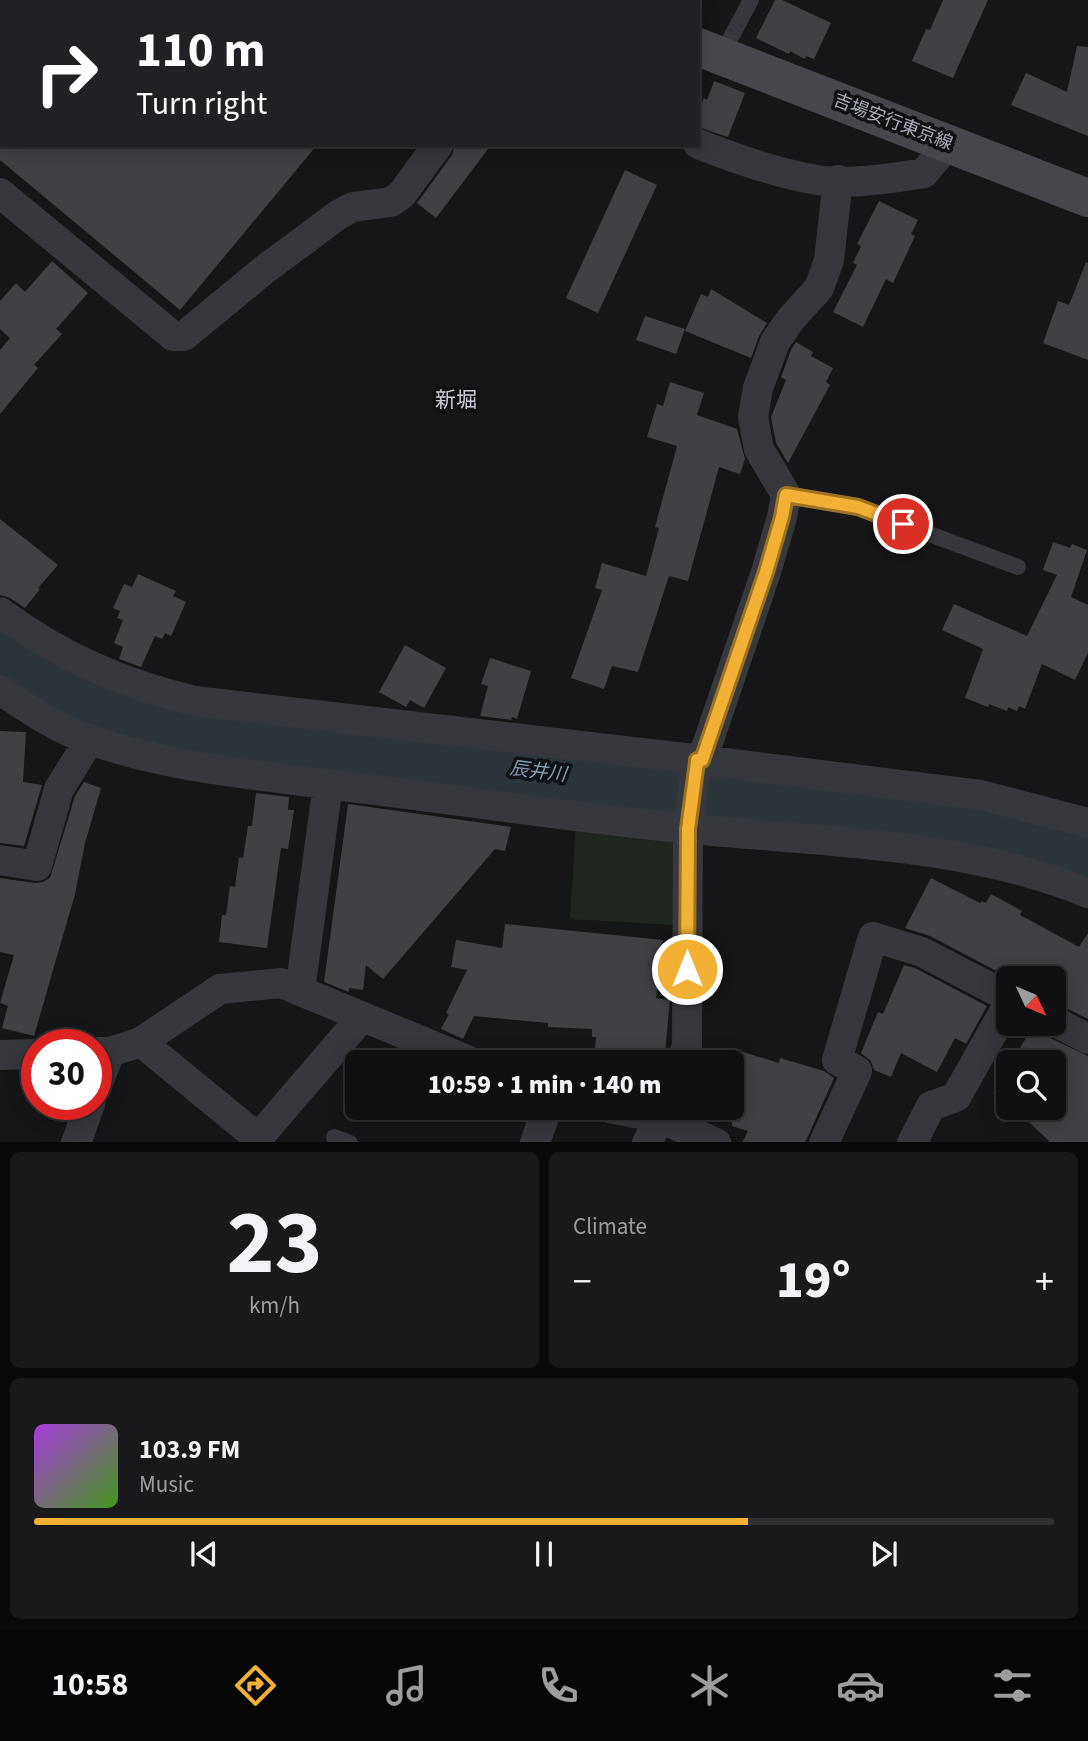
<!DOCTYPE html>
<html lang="en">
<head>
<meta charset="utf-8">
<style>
  :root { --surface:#101012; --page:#19191b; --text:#f1f3f6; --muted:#9c9d9f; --line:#303032; --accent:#f2b134 }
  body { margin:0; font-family:"Source Sans 3","Noto Sans JP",sans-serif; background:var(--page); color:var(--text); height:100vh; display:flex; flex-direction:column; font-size:26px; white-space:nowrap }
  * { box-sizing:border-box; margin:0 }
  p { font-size:23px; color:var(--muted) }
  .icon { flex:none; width:38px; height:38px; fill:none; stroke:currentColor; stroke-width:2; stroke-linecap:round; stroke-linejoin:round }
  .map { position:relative; height:1142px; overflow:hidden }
  .details { display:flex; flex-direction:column; gap:10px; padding:10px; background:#09090a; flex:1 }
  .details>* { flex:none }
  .guide { position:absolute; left:0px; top:0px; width:700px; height:147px; box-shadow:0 4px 18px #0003,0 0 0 2px var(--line); background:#202124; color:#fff; overflow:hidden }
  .needle { width:46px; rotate:134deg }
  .tools { position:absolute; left:996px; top:966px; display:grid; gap:14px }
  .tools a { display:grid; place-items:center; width:70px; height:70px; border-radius:10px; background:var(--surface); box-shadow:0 4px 18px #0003,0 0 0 2px var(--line); font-size:35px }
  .speed { position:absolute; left:21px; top:1029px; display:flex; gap:14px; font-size:35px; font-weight:700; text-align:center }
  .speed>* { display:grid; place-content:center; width:91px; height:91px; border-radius:50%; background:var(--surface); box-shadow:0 4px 18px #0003,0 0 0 2px var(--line); line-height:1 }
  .speed .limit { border:10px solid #d22; background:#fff; color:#111 }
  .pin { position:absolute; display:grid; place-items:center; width:60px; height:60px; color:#fff; margin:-30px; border:4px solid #fff; border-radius:50%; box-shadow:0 2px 7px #0007 }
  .me { position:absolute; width:77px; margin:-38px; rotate:0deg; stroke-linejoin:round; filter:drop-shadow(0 0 5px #0008) }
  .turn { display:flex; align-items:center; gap:24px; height:147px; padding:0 21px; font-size:32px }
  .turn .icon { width:91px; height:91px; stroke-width:2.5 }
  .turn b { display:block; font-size:49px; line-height:60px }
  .big { font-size:52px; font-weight:800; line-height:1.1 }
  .details .widget { flex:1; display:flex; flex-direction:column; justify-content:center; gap:10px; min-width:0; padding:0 24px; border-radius:10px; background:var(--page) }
  .details .dial { align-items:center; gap:0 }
  .dial b { font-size:91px; line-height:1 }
  .song { display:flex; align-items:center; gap:21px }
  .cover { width:84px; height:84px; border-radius:10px; background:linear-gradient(135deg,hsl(280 70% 55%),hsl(100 70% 35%)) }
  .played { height:7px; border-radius:4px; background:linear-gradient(90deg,var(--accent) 70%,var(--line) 70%) }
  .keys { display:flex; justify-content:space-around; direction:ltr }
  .heat { display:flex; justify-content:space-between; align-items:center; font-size:38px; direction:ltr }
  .details .tiles { flex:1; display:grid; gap:10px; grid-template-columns:1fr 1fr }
  .widget:last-child { grid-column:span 2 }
  .trip { position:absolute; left:345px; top:1050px; width:399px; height:70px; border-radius:10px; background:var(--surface); box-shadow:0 4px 18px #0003,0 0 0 2px var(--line); font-weight:800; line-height:70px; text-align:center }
  .tab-bar { display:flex; height:112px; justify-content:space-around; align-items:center; background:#060607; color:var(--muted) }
  .tab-bar .icon { width:49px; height:49px }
  .tab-bar .on { color:var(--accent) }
  .tab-bar b { font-size:32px; color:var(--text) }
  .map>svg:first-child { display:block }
  .green { fill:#1e261f }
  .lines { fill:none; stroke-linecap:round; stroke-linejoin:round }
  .river { stroke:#2c353c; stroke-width:54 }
  .building { fill:#404145 }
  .service { stroke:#37383d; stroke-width:16 }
  .minor { stroke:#37383d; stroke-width:30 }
  .secondary { stroke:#45474d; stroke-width:38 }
  .route-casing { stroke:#9d7322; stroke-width:18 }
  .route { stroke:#f2b134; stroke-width:12 }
  .labels { text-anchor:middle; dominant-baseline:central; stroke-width:7; stroke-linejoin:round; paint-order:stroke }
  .street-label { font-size:18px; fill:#a8adb8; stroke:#111113 }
  .water-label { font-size:19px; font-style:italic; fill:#7f9bb3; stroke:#111113 }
  .quarter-label { font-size:21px; fill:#c9ccd4; stroke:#111113 }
</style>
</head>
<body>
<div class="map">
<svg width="1088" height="1143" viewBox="0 0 1088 1143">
  <rect width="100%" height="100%" fill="#161618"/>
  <!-- green -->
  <path class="green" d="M 576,822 L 665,836 L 676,846 L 673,925 L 570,919 Z"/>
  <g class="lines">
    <!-- river -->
    <path class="river" d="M 0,652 L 79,700 L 150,727 L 451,765 L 581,775 L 823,808 L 946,820 L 1068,849 L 1088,859"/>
  </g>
  <!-- building -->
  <path class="building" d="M 775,0 L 782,0 L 831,23 L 814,59 L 806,56 L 805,59 L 790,51 L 789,54 L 756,38 Z
    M 943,0 L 988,0 L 953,78 L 912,61 L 926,29 L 930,30 Z
    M 1077,46 L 1088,47 L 1088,136 L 1011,105 L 1026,73 L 1067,92 Z
    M 714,81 L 745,93 L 728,137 L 698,127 L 698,113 L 704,98 L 707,100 Z
    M 0,145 L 317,145 L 180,310 L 0,160 Z
    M 455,145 L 491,145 L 436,218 L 417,203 L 452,155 Z
    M 625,170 L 657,185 L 598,313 L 566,298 Z
    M 879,201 L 918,220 L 911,234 L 915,236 L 893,283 L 886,279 L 863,327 L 833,312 L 857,265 L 853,263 L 861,246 L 857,244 Z
    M 52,261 L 88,293 L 56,329 L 62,334 L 34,365 L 38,368 L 0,414 L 0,350 L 10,338 L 0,329 L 0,301 L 16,283 L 25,292 Z
    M 1086,262 L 1088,263 L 1088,360 L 1043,343 L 1058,301 L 1069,305 Z
    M 711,289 L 767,323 L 759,336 L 751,358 L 685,331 L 701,294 L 708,297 Z
    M 645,316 L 685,329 L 676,354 L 636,340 Z
    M 796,342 L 813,352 L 811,356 L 833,368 L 826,382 L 830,385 L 788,463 L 776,443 L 771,417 L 786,380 L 781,377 L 791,350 Z
    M 670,382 L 704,393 L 697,415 L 737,429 L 745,459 L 740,474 L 719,467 L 688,581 L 669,576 L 638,672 L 612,666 L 604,689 L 571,678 L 602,590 L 595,588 L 602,563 L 646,576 L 659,528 L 655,527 L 677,446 L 647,437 L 657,404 L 663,406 Z
    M 0,519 L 58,565 L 38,588 L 40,589 L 25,608 L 10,598 L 0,595 Z
    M 1053,542 L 1070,548 L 1072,544 L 1087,550 L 1071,597 L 1088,605 L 1088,653 L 1075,680 L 1042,664 L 1025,709 L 1019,706 L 1017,711 L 1008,707 L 1007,711 L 989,704 L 988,707 L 965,698 L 983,649 L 942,630 L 954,604 L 1027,636 L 1057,575 L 1043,570 Z
    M 138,574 L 176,591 L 173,596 L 186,602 L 171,636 L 165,633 L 162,639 L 155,636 L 141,667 L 119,659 L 123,647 L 114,643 L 123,620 L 117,618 L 120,611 L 113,608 L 124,584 L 132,587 Z
    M 405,645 L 446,668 L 424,708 L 410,700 L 406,707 L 379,692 Z
    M 490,658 L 531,671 L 517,719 L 512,717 L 511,720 L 480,716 L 488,686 L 481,684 Z
    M 0,731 L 26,732 L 23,782 L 42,785 L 24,846 L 0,843 Z
    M 84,782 L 101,788 L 85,843 L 75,894 L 34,1036 L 2,1028 L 8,1006 L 0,1003 L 14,955 L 0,952 L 0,878 L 35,883 L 43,882 L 50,878 L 75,796 Z
    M 256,793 L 289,797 L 288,810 L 294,810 L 288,849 L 281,848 L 267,948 L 219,942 L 222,915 L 226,915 L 230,886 L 235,887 L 239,857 L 243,858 L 248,826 L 252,826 Z
    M 348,804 L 511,827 L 505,851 L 495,849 L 383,979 L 366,965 L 363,990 L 349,988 L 349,992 L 324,982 Z
    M 931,878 L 980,903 L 982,901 L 986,903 L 991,894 L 1022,911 L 1020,915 L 1079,947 L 1088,933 L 1088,1019 L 1062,1006 L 1054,1004 L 1054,991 L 1061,978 L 1025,978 L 1008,968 L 1004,975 L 930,936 L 905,928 Z
    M 505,924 L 663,940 L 656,998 L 670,1000 L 664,1062 L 594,1062 L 596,1037 L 592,1037 L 592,1029 L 548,1027 L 548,1023 L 474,1016 L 463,1039 L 441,1029 L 449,1014 L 446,1013 L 467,970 L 451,967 L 456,940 L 502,948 Z
    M 904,965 L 915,968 L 987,1006 L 966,1044 L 955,1038 L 937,1072 L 901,1053 L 891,1077 L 874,1070 L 871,1061 L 861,1053 L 878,1012 L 883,1014 Z
    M 1034,1024 L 1037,1024 L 1040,1031 L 1046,1036 L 1088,1056 L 1088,1143 L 1051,1143 L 1024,1117 L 1027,1112 L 1019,1108 L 1054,1108 L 1054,1062 L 1012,1062 Z
    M 740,1051 L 779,1063 L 780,1058 L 824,1071 L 834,1078 L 805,1143 L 742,1143 L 748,1131 L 732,1126 L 732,1081 Z
    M 1008,1068 L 1008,1102 L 993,1093 Z"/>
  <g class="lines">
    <!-- service -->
    <path class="service" d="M 721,56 L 751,0
      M 786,495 L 857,507 L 1018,567
      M 334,1137 L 350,1143"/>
    <!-- minor -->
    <path class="minor" d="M 81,2 L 83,0
      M 534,2 L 534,0
      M 644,2 L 645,0
      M 0,3 L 2,4
      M 0,93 L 2,91
      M 698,144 C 737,159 776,173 817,180 C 846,185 895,178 924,173 L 949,143
      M 0,193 L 173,336 L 184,336 L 264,270 L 338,215 L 353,207 L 391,202 L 402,194 L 438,145
      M 0,612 C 61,657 122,684 195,701 L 702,760 L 980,795 L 1088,823
      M 0,690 C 24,706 50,724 77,735 C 159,767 249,774 335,785 C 454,799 572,818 691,829 C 824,842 963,842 1088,893
      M 702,760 L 766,572 L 782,517 L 786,495 L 759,449 L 753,417 L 758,388 L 775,342 L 790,320 L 819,288 L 829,260 L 838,180
      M 0,860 L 37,866 L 59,789 L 90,739
      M 300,991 L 328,784
      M 1054,1021 L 1088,1039
      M 141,1042 L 258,1138 L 362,1017
      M 96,1052 L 110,1052 L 141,1042 L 220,989 L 281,983 L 472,1062
      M 0,1055 L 37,1054
      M 681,1062 L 687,1046 L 688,827 L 697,760
      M 96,1088 L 110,1052
      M 610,1108 L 660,1118 L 716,1143
      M 76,1143 L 90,1104
      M 535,1143 L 547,1108
      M 647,1143 L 665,1108
      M 824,1143 L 857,1071 L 837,1060 L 873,937 L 922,952 L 1008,997
      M 912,1143 L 931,1106 L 956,1097 L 1008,1005"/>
    <!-- secondary -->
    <path class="secondary" d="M 573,0 L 577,2
      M 698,47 L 1088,198"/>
  </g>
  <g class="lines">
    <defs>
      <path id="route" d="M 687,969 L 688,829 L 697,762 L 697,760 L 702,760 L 766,572 L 782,517 L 786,495 L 858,507 L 903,524"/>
    </defs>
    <!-- route casing -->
    <use href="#route" class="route-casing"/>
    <!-- route -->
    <use href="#route" class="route"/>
  </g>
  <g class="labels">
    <!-- street labels -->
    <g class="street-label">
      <text transform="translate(893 122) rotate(21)">吉場安行東京線</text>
    </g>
    <!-- water labels -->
    <g class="water-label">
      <text transform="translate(538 772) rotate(7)">辰井川</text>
    </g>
    <!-- quarter labels -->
    <g class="quarter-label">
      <text x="456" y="400">新堀</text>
    </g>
  </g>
</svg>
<div class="tools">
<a><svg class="needle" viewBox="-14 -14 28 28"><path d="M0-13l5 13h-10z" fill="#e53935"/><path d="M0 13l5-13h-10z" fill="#9c9d9f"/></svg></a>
<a><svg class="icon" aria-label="search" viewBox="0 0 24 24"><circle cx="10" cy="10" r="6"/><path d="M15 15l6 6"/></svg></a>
</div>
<div class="speed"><div class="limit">30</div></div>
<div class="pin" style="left:903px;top:524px;background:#d93025"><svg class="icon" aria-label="arrive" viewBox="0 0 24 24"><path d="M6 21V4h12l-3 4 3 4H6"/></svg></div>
<svg class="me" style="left:687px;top:969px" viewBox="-20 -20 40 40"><circle r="17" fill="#f2b134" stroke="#fff" stroke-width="3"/><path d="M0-11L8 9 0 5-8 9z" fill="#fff"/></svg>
<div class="trip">10:59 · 1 min · 140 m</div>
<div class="guide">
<div class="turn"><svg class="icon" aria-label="right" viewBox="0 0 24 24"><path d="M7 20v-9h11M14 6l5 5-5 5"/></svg><div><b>110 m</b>Turn right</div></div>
</div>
</div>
<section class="details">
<div class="tiles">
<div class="widget dial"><b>23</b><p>km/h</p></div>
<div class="widget"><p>Climate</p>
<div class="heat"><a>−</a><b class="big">19°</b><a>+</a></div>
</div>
<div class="widget">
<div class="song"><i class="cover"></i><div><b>103.9 FM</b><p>Music</p></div></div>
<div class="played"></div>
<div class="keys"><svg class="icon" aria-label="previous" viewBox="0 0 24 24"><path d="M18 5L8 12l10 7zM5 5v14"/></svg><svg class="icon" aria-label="pause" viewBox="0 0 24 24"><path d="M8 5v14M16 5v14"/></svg><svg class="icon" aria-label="next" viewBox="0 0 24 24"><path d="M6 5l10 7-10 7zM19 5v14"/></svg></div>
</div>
</div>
</section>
<nav class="tab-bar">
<b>10:58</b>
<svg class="icon on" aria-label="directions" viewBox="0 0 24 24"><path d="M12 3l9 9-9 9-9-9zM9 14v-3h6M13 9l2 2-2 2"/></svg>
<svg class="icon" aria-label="music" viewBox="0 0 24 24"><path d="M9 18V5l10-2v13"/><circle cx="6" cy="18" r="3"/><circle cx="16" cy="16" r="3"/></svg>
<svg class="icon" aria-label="phone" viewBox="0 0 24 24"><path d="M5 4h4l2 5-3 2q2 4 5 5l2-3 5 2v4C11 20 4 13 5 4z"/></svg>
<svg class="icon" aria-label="climate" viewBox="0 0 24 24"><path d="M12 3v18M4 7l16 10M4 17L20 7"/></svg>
<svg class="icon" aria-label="car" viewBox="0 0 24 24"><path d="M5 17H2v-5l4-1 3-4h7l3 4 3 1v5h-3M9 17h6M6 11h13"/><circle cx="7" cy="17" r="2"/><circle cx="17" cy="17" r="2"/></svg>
<svg class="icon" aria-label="filters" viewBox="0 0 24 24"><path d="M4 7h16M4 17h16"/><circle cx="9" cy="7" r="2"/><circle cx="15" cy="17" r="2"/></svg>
</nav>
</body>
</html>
